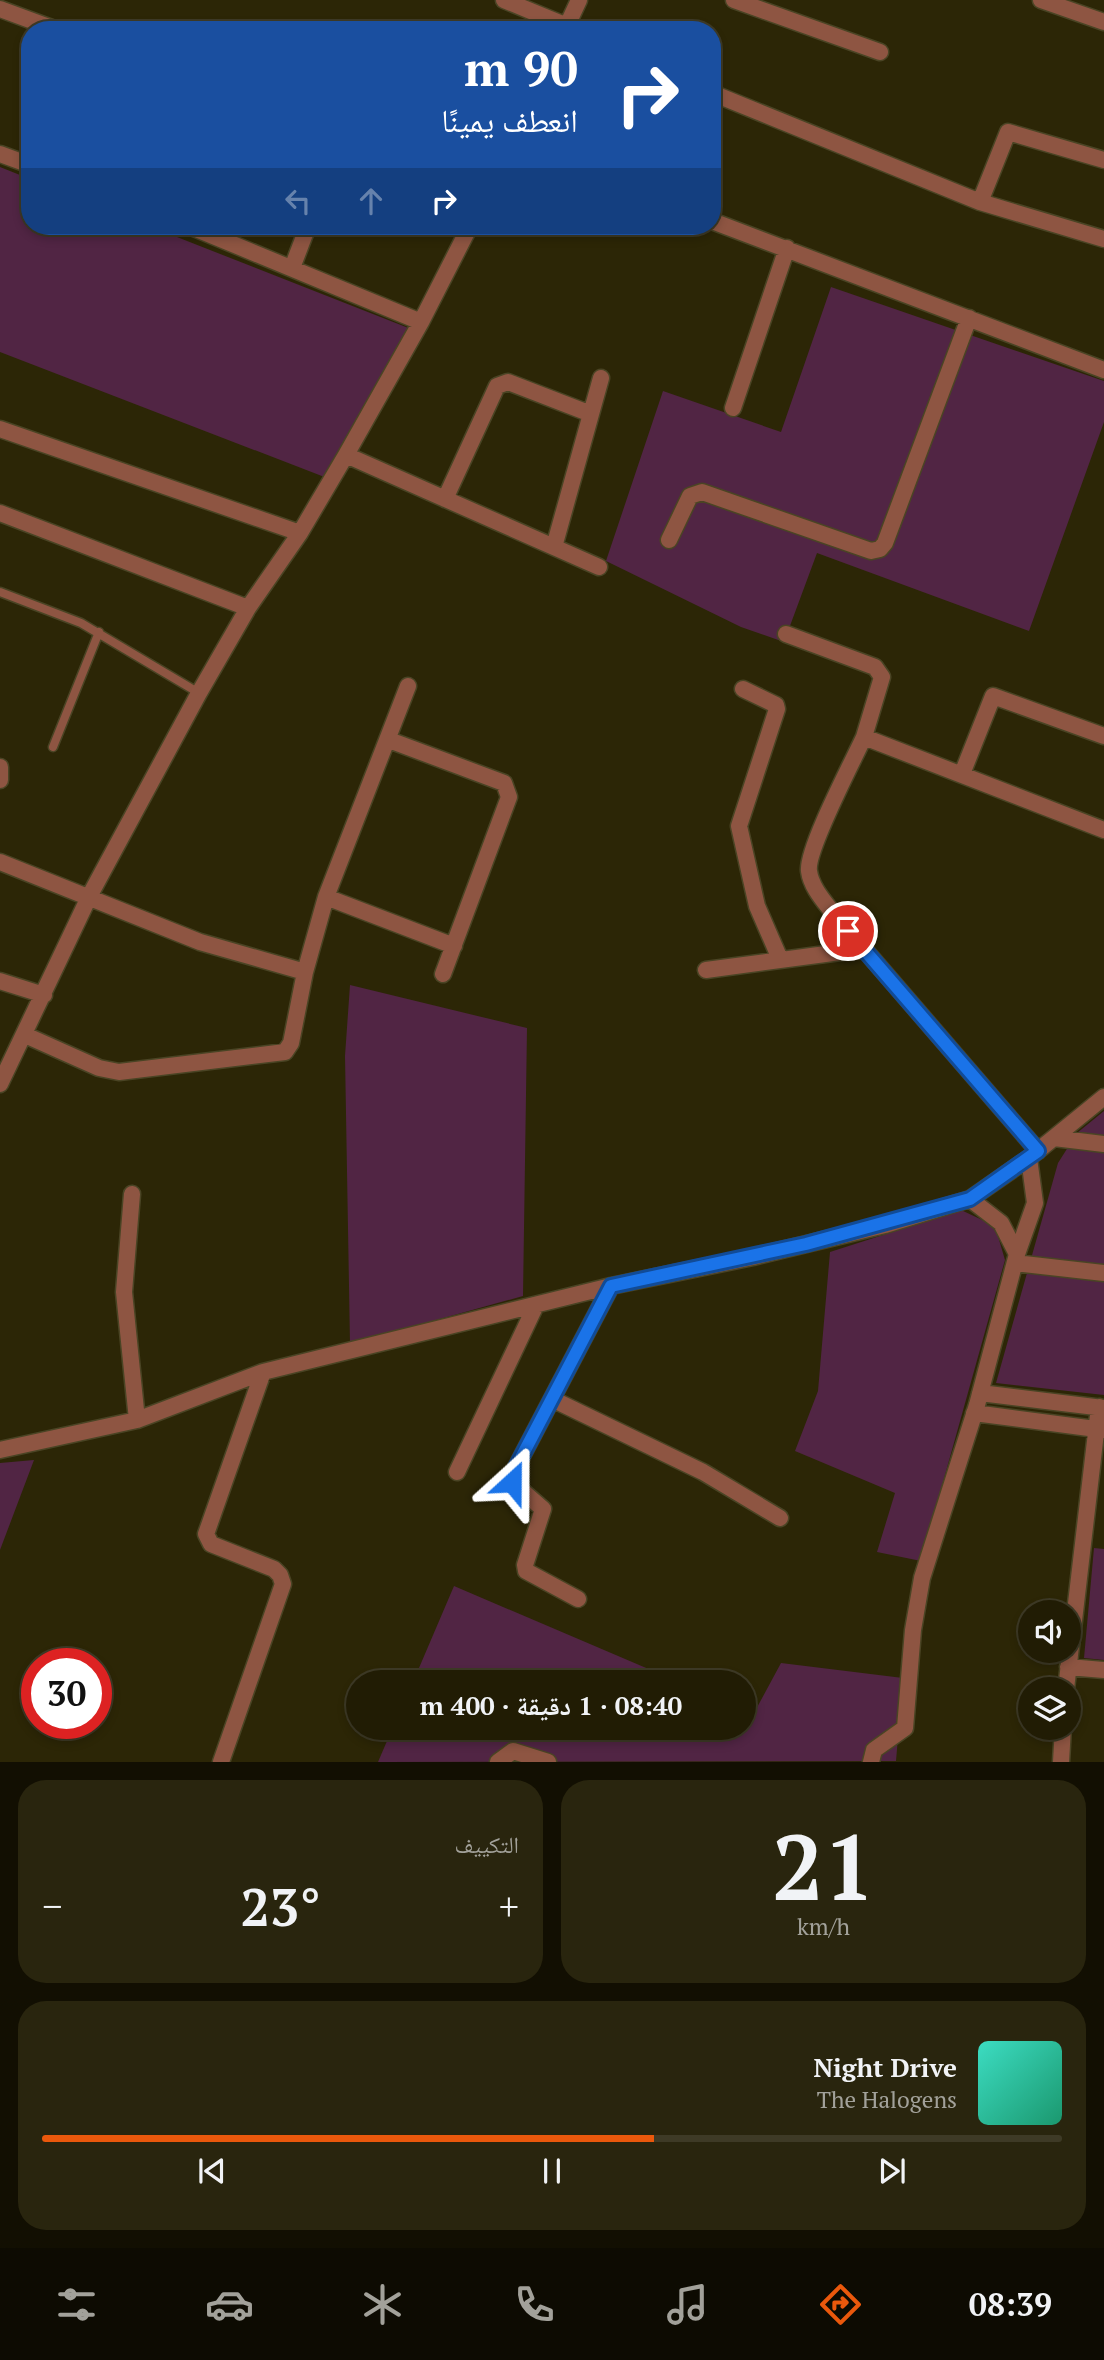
<!DOCTYPE html>
<html lang="ar">
<head>
<meta charset="utf-8">
<style>
  :root { --surface:#211c04; --page:#29250e; --text:#f1f3f6; --muted:#a2a19a; --line:#3e3a26; --accent:#ea580c }
  body { margin:0; font-family:"PT Serif","Noto Naskh Arabic",serif; background:var(--page); color:var(--text); direction:rtl; height:100vh; display:flex; flex-direction:column; font-size:26px; white-space:nowrap }
  * { box-sizing:border-box; margin:0 }
  p { font-size:23px; color:var(--muted) }
  .icon { flex:none; width:38px; height:38px; fill:none; stroke:currentColor; stroke-width:2; stroke-linecap:round; stroke-linejoin:round }
  .map { position:relative; height:1762px; overflow:hidden; direction:ltr }
  .side { display:flex; flex-direction:column; gap:18px; padding:18px; background:#120f02; flex:1 }
  .side>* { flex:none }
  .top-card { position:absolute; left:21px; top:21px; width:700px; height:214px; border-radius:28px; box-shadow:0 4px 10px #0003,0 0 0 2px var(--line); direction:rtl; background:#1a4fa0; color:#fff; overflow:hidden }
  .fabs { position:absolute; left:1018px; top:1600px; display:grid; gap:14px }
  .fabs a { display:grid; place-items:center; width:63px; height:63px; border-radius:50%; background:var(--surface); box-shadow:0 4px 10px #0003,0 0 0 2px var(--line); font-size:35px }
  .speed { position:absolute; left:21px; top:1648px; display:flex; gap:14px; font-size:35px; font-weight:700; text-align:center }
  .speed>* { display:grid; place-content:center; width:91px; height:91px; border-radius:50%; background:var(--surface); box-shadow:0 4px 10px #0003,0 0 0 2px var(--line); line-height:1 }
  .speed .limit { border:10px solid #d22; background:#fff; color:#111 }
  .pin { position:absolute; display:grid; place-items:center; width:60px; height:60px; color:#fff; margin:-30px; border:4px solid #fff; border-radius:50%; box-shadow:0 2px 7px #0007 }
  .me { position:absolute; width:77px; margin:-38px; rotate:24deg; stroke-linejoin:round; filter:drop-shadow(0 0 5px #0008) }
  .turn { display:flex; align-items:center; gap:24px; height:147px; padding:0 28px; font-size:32px }
  .turn .icon { width:91px; height:91px; stroke-width:2.5 }
  .turn b { display:block; font-size:49px; line-height:60px }
  .lanes { display:flex; align-items:center; height:66px; padding:0 28px; background:#0003; justify-content:center; gap:35px; direction:ltr }
  .lanes .off { opacity:.35 }
  .big { font-size:52px; font-weight:700; line-height:1.1 }
  .side .card { flex:1; display:flex; flex-direction:column; justify-content:center; gap:10px; min-width:0; padding:0 24px; border-radius:28px; background:var(--page) }
  .side .dial { align-items:center; gap:0 }
  .dial b { font-size:91px; line-height:1 }
  .song { display:flex; align-items:center; gap:21px }
  .cover { width:84px; height:84px; border-radius:10px; background:linear-gradient(135deg,hsl(170 70% 55%),hsl(160 70% 35%)) }
  .played { height:7px; border-radius:4px; background:linear-gradient(90deg,var(--accent) 60%,var(--line) 60%) }
  .keys { display:flex; justify-content:space-around; direction:ltr }
  .heat { display:flex; justify-content:space-between; align-items:center; font-size:38px; direction:ltr }
  .side .tiles { flex:1; display:grid; gap:18px; grid-template-columns:1fr 1fr }
  .card:last-child { grid-column:span 2 }
  .trip { position:absolute; left:346px; top:1670px; width:410px; height:70px; border-radius:35px; background:var(--surface); box-shadow:0 4px 10px #0003,0 0 0 2px var(--line); font-weight:700; line-height:70px; text-align:center; direction:rtl }
  .tabs { display:flex; height:112px; justify-content:space-around; align-items:center; background:#0d0b02; color:var(--muted) }
  .tabs .icon { width:49px; height:49px }
  .tabs .selected { color:var(--accent) }
  .tabs b { font-size:32px; color:var(--text) }
  .map>svg:first-child { display:block }
  .green { fill:#512544 }
  .lines { fill:none; stroke-linecap:round; stroke-linejoin:round }
  .service-casing { stroke:#4a4424; stroke-width:11 }
  .minor-casing { stroke:#4a4424; stroke-width:19 }
  .service { stroke:#8e5542; stroke-width:8 }
  .minor { stroke:#8e5542; stroke-width:16 }
  .route-casing { stroke:#114b97; stroke-width:18 }
  .route { stroke:#1a73e8; stroke-width:12 }
</style>
</head>
<body>
<div class="map">
<svg width="1104" height="1762" viewBox="0 0 1104 1762">
  <rect width="100%" height="100%" fill="#2c2606"/>
  <!-- green -->
  <path class="green" d="M 0,167 L 30,179 L 30,226 L 149,226 L 411,329 L 327,478 L 0,352 Z
    M 831,287 L 1104,381 L 1104,422 L 1029,631 L 817,553 L 784,642 L 741,627 L 606,561 L 663,391 L 781,432 Z
    M 350,985 L 527,1028 L 523,1296 L 350,1344 L 345,1056 Z
    M 1104,1111 L 1104,1395 L 996,1383 L 1058,1163 L 1077,1133 Z
    M 961,1210 L 995,1226 L 1005,1260 L 921,1561 L 877,1552 L 895,1493 L 795,1451 L 818,1391 L 830,1252 Z
    M 34,1460 L 0,1550 L 0,1463 Z
    M 1094,1548 L 1104,1549 L 1104,1660 L 1084,1658 Z
    M 454,1586 L 679,1682 L 413,1682 Z
    M 781,1663 L 903,1678 L 896,1761 L 378,1762 L 393,1727 L 744,1727 L 744,1709 L 754,1713 Z"/>
  <g class="lines">
    <defs>
      <path id="service" d="M 0,592 L 81,623 L 199,693
        M 53,747 L 99,632"/>
      <path id="minor" d="M 504,0 L 567,26
        M 734,0 L 880,52
        M 1041,0 L 1104,22
        M 0,9 L 57,30
        M 565,30 L 579,0
        M 712,93 L 980,202 L 1104,239
        M 0,154 L 30,165
        M 980,202 L 1008,132 L 1104,160
        M 712,221 L 1104,370
        M 189,226 L 421,322
        M 292,268 L 308,226
        M 733,408 L 787,248
        M 0,429 L 300,533
        M 346,455 L 599,567
        M 445,499 L 497,386 L 508,382 L 591,414
        M 0,513 L 248,608
        M 669,540 L 690,496 L 702,492 L 871,551 L 880,549 L 885,543 L 969,318
        M 554,547 L 601,378
        M 786,634 L 875,667 L 882,677 L 864,737 L 1104,830
        M 743,689 L 776,705 L 777,709 L 739,826 L 757,906 L 780,959
        M 864,737 C 853,761 806,850 809,871 C 811,887 824,901 833,913 L 1038,1151
        M 389,740 L 504,783 L 509,797 L 443,974
        M 0,767 L 0,780
        M 962,774 L 993,696 L 1104,736
        M 0,862 L 200,942 L 305,972 L 291,1043 L 285,1052 L 119,1072 L 99,1068 L 25,1035
        M 326,897 L 454,946
        M 706,970 L 863,949
        M 305,972 L 326,897 L 408,686
        M 0,981 L 44,995
        M 0,1084 L 90,895 L 199,693 L 248,608 L 300,533 L 346,455 L 421,322 L 470,226
        M 1054,1138 L 1104,1144
        M 132,1194 L 124,1292 L 137,1420
        M 970,1199 L 1001,1223 L 1017,1254
        M 1015,1263 L 1104,1273
        M 980,1393 L 1104,1408
        M 554,1400 L 703,1472 L 780,1518
        M 974,1413 L 1104,1430
        M 0,1450 L 137,1420 L 263,1372 L 611,1286 L 753,1257 L 885,1225 L 970,1199 L 1029,1158 L 1104,1097
        M 457,1472 L 535,1307
        M 578,1599 L 526,1571 L 525,1565 L 543,1509 L 512,1482 L 512,1475 L 611,1286
        M 1068,1667 L 1104,1670
        M 1066,1689 L 1099,1407
        M 221,1762 L 283,1584 L 280,1575 L 274,1569 L 211,1544 L 206,1534 L 263,1372
        M 498,1762 L 513,1751 L 548,1762
        M 871,1762 L 874,1750 L 905,1728 L 913,1630 L 922,1578 L 977,1405 L 1017,1254 L 1035,1203 L 1029,1158
        M 1061,1762 L 1063,1727"/>
    </defs>
    <!-- service casing -->
    <use href="#service" class="service-casing"/>
    <!-- minor casing -->
    <use href="#minor" class="minor-casing"/>
    <!-- service -->
    <use href="#service" class="service"/>
    <!-- minor -->
    <use href="#minor" class="minor"/>
  </g>
  <g class="lines">
    <defs>
      <path id="route" d="M 512,1482 L 512,1475 L 611,1286 L 806,1244 L 970,1199 L 1038,1151 L 848,931"/>
    </defs>
    <!-- route casing -->
    <use href="#route" class="route-casing"/>
    <!-- route -->
    <use href="#route" class="route"/>
  </g>
</svg>
<div class="fabs">
<a><svg class="icon" aria-label="sound" viewBox="0 0 24 24"><path d="M4 9h4l5-4v14l-5-4H4zM17 9q2 3 0 6"/></svg></a>
<a><svg class="icon" aria-label="layers" viewBox="0 0 24 24"><path d="M12 4l9 5-9 5-9-5zM3 14l9 5 9-5"/></svg></a>
</div>
<div class="speed"><div class="limit">30</div></div>
<div class="pin" style="left:848px;top:931px;background:#d93025"><svg class="icon" aria-label="arrive" viewBox="0 0 24 24"><path d="M6 21V4h12l-3 4 3 4H6"/></svg></div>
<svg class="me" style="left:512px;top:1482px" viewBox="-20 -20 40 40"><path d="M0-17L14 15 0 8-14 15z" fill="#1a73e8" stroke="#fff" stroke-width="4"/></svg>
<div class="trip">08:40 · 1 دقيقة · 400 m</div>
<div class="top-card">
<div class="turn"><svg class="icon" aria-label="right" viewBox="0 0 24 24"><path d="M7 20v-9h11M14 6l5 5-5 5"/></svg><div><b>90 m</b>انعطف يمينًا</div></div>
<div class="lanes"><svg class="icon off" aria-label="left" viewBox="0 0 24 24"><path d="M17 20v-9H6M10 6l-5 5 5 5"/></svg><svg class="icon off" aria-label="ahead" viewBox="0 0 24 24"><path d="M12 20V5M6 11l6-6 6 6"/></svg><svg class="icon" aria-label="right" viewBox="0 0 24 24"><path d="M7 20v-9h11M14 6l5 5-5 5"/></svg></div>
</div>
</div>
<section class="side">
<div class="tiles">
<div class="card dial"><b>21</b><p>km/h</p></div>
<div class="card"><p>التكييف</p>
<div class="heat"><a>−</a><b class="big">23°</b><a>+</a></div>
</div>
<div class="card">
<div class="song"><i class="cover"></i><div><b>Night Drive</b><p>The Halogens</p></div></div>
<div class="played"></div>
<div class="keys"><svg class="icon" aria-label="previous" viewBox="0 0 24 24"><path d="M18 5L8 12l10 7zM5 5v14"/></svg><svg class="icon" aria-label="pause" viewBox="0 0 24 24"><path d="M8 5v14M16 5v14"/></svg><svg class="icon" aria-label="next" viewBox="0 0 24 24"><path d="M6 5l10 7-10 7zM19 5v14"/></svg></div>
</div>
</div>
</section>
<nav class="tabs">
<b>08:39</b>
<svg class="icon selected" aria-label="directions" viewBox="0 0 24 24"><path d="M12 3l9 9-9 9-9-9zM9 14v-3h6M13 9l2 2-2 2"/></svg>
<svg class="icon" aria-label="music" viewBox="0 0 24 24"><path d="M9 18V5l10-2v13"/><circle cx="6" cy="18" r="3"/><circle cx="16" cy="16" r="3"/></svg>
<svg class="icon" aria-label="phone" viewBox="0 0 24 24"><path d="M5 4h4l2 5-3 2q2 4 5 5l2-3 5 2v4C11 20 4 13 5 4z"/></svg>
<svg class="icon" aria-label="climate" viewBox="0 0 24 24"><path d="M12 3v18M4 7l16 10M4 17L20 7"/></svg>
<svg class="icon" aria-label="car" viewBox="0 0 24 24"><path d="M5 17H2v-5l4-1 3-4h7l3 4 3 1v5h-3M9 17h6M6 11h13"/><circle cx="7" cy="17" r="2"/><circle cx="17" cy="17" r="2"/></svg>
<svg class="icon" aria-label="filters" viewBox="0 0 24 24"><path d="M4 7h16M4 17h16"/><circle cx="9" cy="7" r="2"/><circle cx="15" cy="17" r="2"/></svg>
</nav>
</body>
</html>
